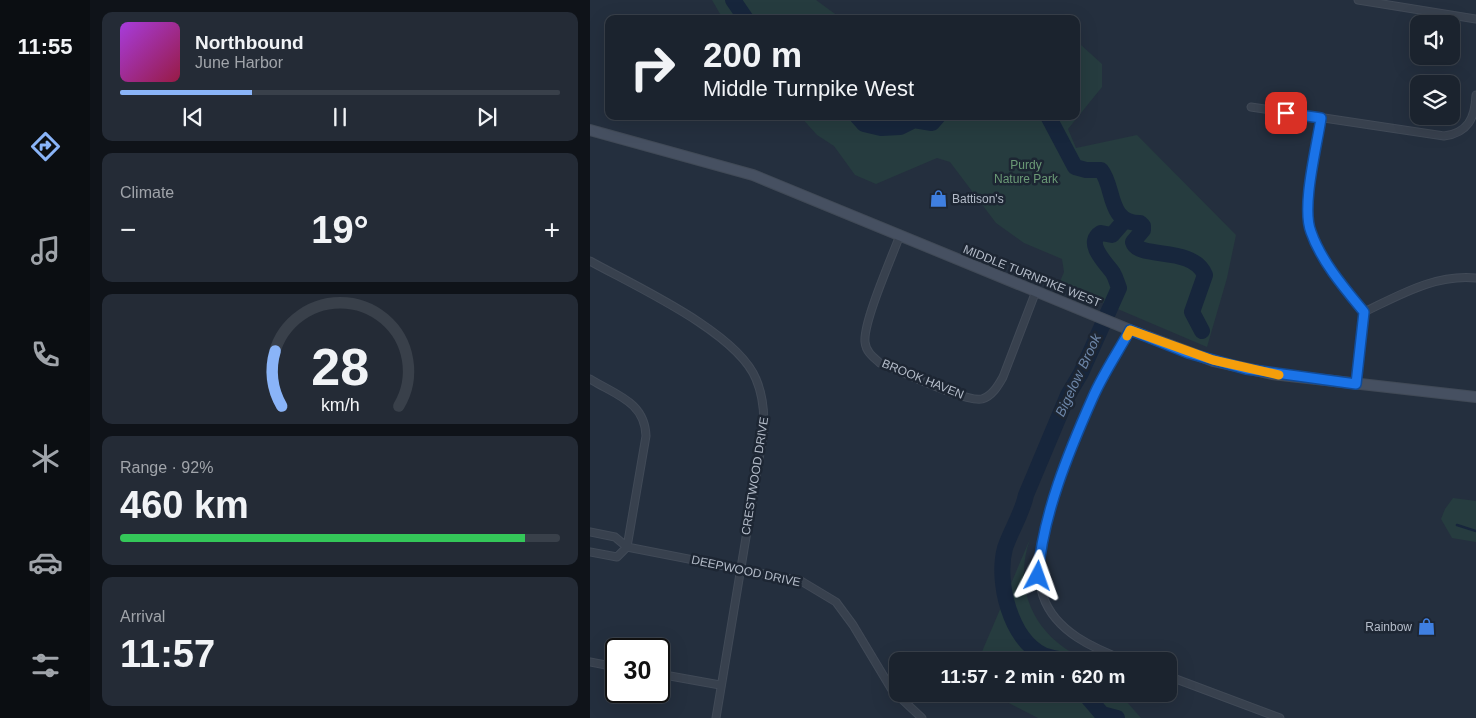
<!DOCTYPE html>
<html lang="en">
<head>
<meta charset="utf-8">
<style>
  :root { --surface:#1b232e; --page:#242b36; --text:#f1f3f6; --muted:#a0a4aa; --line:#39404a; --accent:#8ab4f8 }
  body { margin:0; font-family:Helvetica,sans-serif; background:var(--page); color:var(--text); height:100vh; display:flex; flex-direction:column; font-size:19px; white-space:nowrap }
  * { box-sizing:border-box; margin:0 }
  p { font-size:16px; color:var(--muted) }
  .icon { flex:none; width:28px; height:28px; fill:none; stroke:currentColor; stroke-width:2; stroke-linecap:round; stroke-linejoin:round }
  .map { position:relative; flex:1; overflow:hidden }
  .sheet { display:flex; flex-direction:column; gap:12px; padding:12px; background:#0f1319; width:500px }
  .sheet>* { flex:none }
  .top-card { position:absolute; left:15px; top:15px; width:475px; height:105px; border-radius:10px; box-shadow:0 5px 20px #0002,0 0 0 1px var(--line); background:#1b232e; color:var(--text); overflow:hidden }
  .fabs { position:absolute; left:820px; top:15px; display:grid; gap:10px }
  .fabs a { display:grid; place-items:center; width:50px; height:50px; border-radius:10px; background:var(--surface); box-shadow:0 5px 20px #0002,0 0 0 1px var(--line); font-size:25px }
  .speed { position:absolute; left:15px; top:638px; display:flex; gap:10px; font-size:25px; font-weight:700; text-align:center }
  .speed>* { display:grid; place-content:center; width:65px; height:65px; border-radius:50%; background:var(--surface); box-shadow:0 5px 20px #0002,0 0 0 1px var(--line); line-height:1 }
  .speed .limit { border:2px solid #111; border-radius:8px; background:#fff; color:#111 }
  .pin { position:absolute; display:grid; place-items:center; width:42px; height:42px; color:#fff; margin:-21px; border-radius:10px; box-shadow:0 2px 8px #0006 }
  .me { position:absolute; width:55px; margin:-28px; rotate:4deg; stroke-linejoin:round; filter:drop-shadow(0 0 4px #0008) }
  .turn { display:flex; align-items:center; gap:18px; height:105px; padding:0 15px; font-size:22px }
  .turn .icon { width:65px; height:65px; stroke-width:2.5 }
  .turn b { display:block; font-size:35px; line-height:42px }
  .big { font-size:38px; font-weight:700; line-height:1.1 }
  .sheet .widget { flex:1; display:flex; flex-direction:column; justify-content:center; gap:8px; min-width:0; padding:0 18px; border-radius:10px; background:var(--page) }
  .sheet .dial { align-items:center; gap:0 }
  .dial svg { height:130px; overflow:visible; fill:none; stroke:var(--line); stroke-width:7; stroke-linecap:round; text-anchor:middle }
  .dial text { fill:var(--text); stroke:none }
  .song { display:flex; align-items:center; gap:15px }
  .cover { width:60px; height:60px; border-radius:8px; background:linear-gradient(135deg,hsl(280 70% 55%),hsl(340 70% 35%)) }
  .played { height:5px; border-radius:2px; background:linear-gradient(90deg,var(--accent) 30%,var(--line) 30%) }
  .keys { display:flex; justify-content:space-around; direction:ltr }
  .heat { display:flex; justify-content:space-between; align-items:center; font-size:28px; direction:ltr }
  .charge { height:8px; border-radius:4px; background:linear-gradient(90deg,#34c759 92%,var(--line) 0) }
  .trip { position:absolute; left:299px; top:652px; width:288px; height:50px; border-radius:10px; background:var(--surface); box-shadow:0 5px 20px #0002,0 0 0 1px var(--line); font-weight:700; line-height:50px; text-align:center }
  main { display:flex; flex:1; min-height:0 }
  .tabs { display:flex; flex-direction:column; width:90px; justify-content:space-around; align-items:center; background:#0b0e12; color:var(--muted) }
  .tabs .icon { width:35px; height:35px }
  .tabs .current { color:var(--accent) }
  .tabs b { font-size:22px; color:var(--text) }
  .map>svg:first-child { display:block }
  .green { fill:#263c3f }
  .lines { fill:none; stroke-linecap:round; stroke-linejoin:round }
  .stream { stroke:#17263c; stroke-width:2.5 }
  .river { stroke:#17263c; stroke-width:16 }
  .street-casing { stroke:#414a57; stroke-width:9 }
  .secondary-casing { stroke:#414a57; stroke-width:12 }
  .street { stroke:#38414e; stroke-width:7 }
  .secondary { stroke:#465061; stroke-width:10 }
  .route-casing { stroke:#114b97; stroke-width:12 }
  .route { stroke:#1a73e8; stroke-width:9 }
  .slow { stroke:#f59e0b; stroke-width:9 }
  .labels { text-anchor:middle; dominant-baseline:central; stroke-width:5; stroke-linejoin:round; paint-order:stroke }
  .park-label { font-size:12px; fill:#6b9a76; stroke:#1d2633 }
  .poi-label { font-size:12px; fill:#b4bcc9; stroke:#1d2633; text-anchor:start }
  .street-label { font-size:12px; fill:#b4bcc9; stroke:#1d2633 }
  .water-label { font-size:14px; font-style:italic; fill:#6d86a8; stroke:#1d2633 }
</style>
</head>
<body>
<main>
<nav class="tabs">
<b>11:55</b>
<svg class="icon current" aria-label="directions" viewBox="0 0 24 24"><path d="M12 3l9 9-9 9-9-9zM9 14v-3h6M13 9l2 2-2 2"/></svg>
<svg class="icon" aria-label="music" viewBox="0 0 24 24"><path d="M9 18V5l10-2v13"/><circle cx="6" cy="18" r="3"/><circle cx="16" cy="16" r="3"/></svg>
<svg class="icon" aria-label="phone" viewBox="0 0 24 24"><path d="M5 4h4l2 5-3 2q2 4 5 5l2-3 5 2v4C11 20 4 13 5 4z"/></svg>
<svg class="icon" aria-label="climate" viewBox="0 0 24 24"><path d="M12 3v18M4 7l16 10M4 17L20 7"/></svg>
<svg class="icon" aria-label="car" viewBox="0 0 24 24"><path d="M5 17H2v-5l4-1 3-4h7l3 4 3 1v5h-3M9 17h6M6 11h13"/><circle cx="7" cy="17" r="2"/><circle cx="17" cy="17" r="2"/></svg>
<svg class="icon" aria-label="filters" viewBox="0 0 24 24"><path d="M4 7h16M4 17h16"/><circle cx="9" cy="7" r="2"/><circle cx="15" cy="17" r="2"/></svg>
</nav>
<section class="sheet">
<div class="widget">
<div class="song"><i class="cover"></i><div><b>Northbound</b><p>June Harbor</p></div></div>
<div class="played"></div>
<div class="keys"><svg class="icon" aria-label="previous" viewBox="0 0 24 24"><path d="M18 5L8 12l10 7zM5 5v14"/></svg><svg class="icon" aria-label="pause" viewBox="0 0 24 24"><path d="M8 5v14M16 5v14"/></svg><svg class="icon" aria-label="next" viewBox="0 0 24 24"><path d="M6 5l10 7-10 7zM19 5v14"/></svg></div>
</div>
<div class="widget"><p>Climate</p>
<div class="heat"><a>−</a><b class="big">19°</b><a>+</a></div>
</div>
<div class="widget dial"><svg viewBox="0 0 100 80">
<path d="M14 69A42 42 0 1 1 86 69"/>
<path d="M14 69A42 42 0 0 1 10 35" stroke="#8ab4f8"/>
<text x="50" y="56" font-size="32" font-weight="700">28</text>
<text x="50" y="72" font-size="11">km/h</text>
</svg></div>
<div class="widget"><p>Range · 92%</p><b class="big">460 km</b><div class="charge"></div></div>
<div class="widget"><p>Arrival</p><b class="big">11:57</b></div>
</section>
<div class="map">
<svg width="886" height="718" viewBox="0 0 886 718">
  <rect width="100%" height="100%" fill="#242f3e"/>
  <!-- green -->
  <path class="green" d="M 122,0 L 226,0 L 252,19 L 133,19 Z
    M 486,45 L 491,45 L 512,64 L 512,87 L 478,129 L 486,148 L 547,135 L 646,235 L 637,278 L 617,347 L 469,284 L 474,272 L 472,259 L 434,243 L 406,223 L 360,162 L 347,158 L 286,184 L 265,175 L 244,146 L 227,135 L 210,116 L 486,116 Z
    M 863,498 L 886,501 L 886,542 L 862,538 L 851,519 L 855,509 Z
    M 440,539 C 421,592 448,642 500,661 L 388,661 Z
    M 401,694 L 530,694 L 551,718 L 448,718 Z"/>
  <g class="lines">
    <!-- stream -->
    <path class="stream" d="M 867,525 L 886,531"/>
    <!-- river -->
    <path class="river" d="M 143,0 L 156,19
      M 267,116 L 274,124 L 291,128 L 310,127 L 324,120 L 342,123 L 348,116
      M 458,116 L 485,167 L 496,170 L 511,170 C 525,187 517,223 550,223 L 553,226 L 553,230 L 543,242 C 548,260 603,245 615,275 L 602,312 L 612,331
      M 475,661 C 468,658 459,658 453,655 C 420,639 406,581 415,548 C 421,530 432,514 436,495 L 478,395 L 491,373 L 529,288 C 527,283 526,278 523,273 C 517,264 494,243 511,233 L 522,235 L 535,220
      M 495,694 L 512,714 L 527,718"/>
    <defs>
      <path id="street" d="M 768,0 L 886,19
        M 661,107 L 854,136 C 878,133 885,118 886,95
        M 731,118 C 727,146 711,207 721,232 C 731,261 755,289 774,312 L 766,384
        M 310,235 C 302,257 273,322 275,342 C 276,352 283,357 290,363 C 309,370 376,403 392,399 C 402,396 408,386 413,377 L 446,291
        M 0,261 C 45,286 147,332 166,379 C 174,398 175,415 173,435 L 126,718
        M 774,312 C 810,295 845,274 886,278
        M 0,379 C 26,395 55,402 56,436 L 37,547
        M 0,532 L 25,537 L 37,547 L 211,581 L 246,602 L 263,625 L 302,690 L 332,718
        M 0,552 L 27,557 L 37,547
        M 537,661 C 505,649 465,632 453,596 C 437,551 483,440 503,396 C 514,373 529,352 540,330
        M 0,662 L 26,667
        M 69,674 L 130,685
        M 578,676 L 690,718"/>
      <path id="secondary" d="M 0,130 L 163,175 L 540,330 L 623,361 L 682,374 L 886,397"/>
    </defs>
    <!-- street casing -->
    <use href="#street" class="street-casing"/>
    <!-- secondary casing -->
    <use href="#secondary" class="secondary-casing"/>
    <!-- street -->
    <use href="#street" class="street"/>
    <!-- secondary -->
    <use href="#secondary" class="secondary"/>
  </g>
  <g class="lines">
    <defs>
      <path id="route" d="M 448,576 C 452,516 479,451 503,397 C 513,374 528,352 540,330 L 598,353 L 656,369 L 766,384 L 774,312 C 755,289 731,261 721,232 C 711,207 727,146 731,118 L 696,113"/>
    </defs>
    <!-- route casing -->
    <use href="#route" class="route-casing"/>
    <!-- route -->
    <use href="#route" class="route"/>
    <!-- slow -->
    <path class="slow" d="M 537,336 L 540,330 L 623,360 L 689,375"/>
  </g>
  <!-- icons -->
  <defs>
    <symbol id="shop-bare" viewBox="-9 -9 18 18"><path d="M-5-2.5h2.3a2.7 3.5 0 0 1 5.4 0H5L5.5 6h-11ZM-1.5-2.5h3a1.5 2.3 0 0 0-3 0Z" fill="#3f7fe0" stroke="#1d2633" stroke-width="2.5" paint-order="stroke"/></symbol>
  </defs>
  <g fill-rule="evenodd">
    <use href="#shop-bare" x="336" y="186" width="25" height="25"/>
    <use href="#shop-bare" x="824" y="614" width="25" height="25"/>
  </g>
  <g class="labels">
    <!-- park labels -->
    <g class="park-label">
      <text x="436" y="165">Purdy<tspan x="436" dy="14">Nature Park</tspan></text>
    </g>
    <!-- poi labels -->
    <g class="poi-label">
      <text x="362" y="199">Battison's</text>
      <text x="822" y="627" text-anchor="end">Rainbow</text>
    </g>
    <!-- street labels -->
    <g class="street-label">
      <text transform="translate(442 276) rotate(22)">MIDDLE TURNPIKE WEST</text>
      <text transform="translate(333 379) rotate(22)">BROOK HAVEN</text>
      <text transform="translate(165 476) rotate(-81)">CRESTWOOD DRIVE</text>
      <text transform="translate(156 571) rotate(12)">DEEPWOOD DRIVE</text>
    </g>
    <!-- water labels -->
    <g class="water-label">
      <text transform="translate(488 375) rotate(-65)">Bigelow Brook</text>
    </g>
  </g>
</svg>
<div class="fabs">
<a><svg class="icon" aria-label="sound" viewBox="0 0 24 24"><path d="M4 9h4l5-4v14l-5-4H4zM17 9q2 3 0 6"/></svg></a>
<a><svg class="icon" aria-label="layers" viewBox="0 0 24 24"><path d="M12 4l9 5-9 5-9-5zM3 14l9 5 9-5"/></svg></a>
</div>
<div class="speed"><div class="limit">30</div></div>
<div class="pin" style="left:696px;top:113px;background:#d93025"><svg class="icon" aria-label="arrive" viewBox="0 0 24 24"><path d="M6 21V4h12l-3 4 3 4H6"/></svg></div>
<svg class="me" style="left:448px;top:576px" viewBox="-20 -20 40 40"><path d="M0-17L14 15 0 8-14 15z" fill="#1a73e8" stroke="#fff" stroke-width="4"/></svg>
<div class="trip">11:57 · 2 min · 620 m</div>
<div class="top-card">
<div class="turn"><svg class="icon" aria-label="right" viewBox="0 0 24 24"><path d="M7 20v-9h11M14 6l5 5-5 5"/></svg><div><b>200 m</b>Middle Turnpike West</div></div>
</div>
</div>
</main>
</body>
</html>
